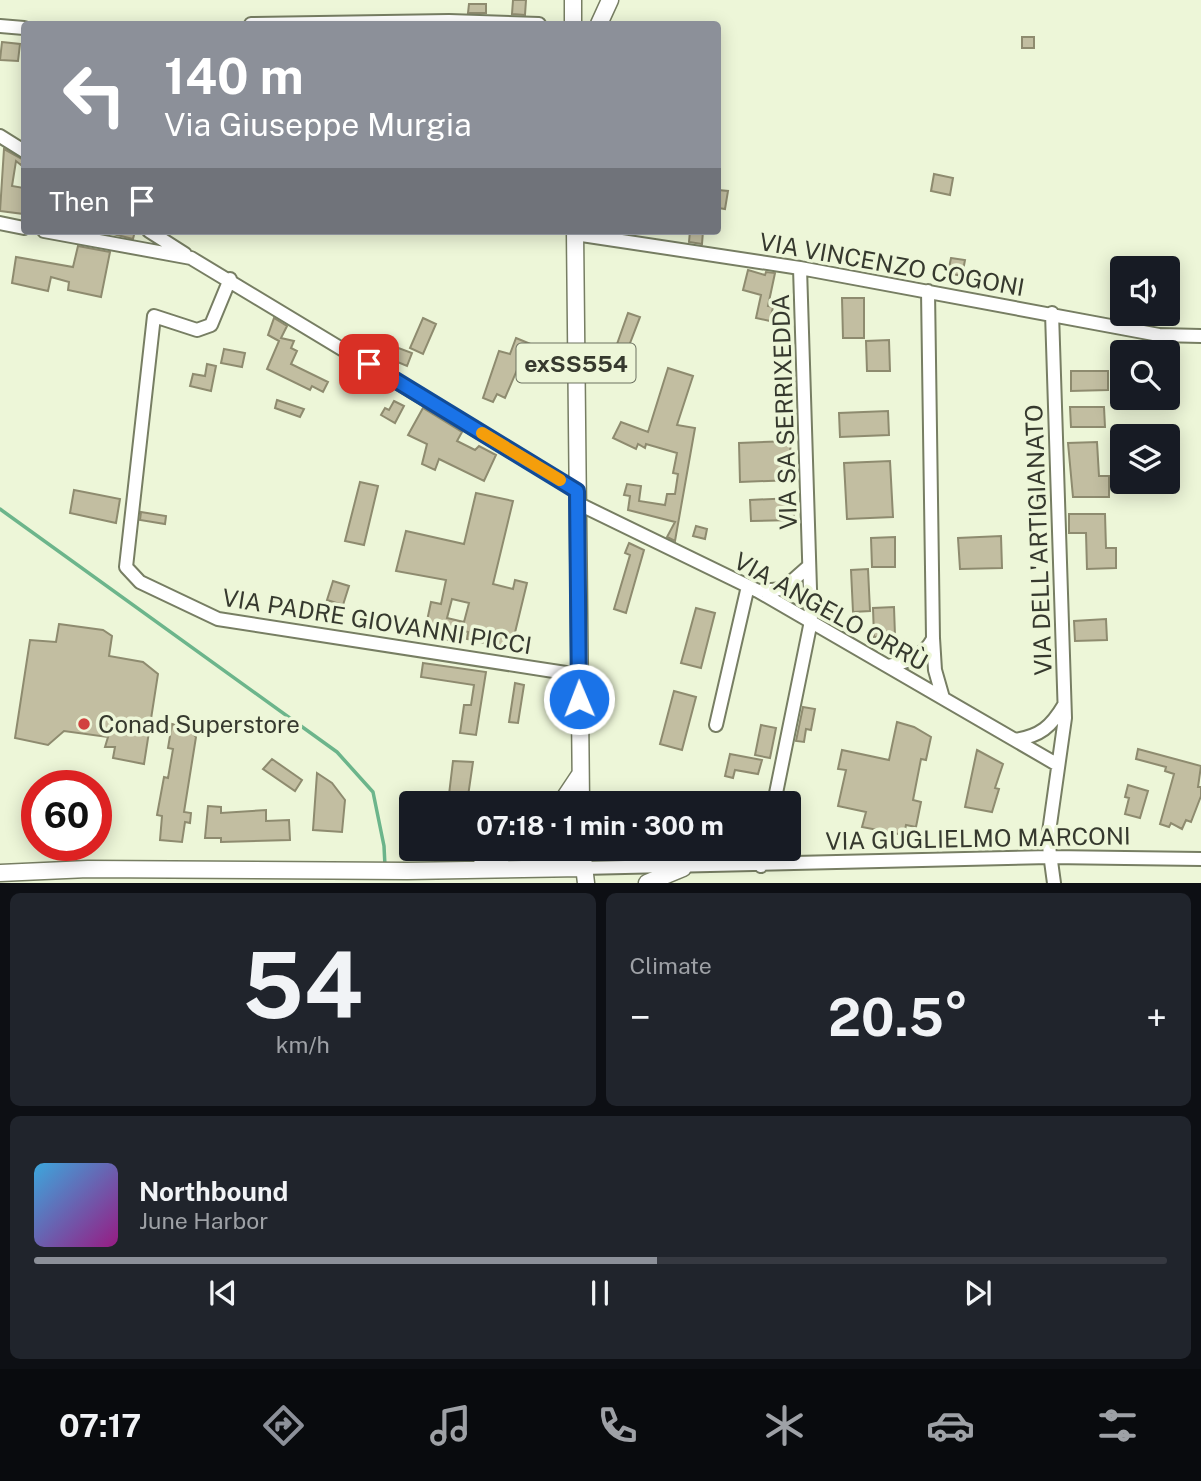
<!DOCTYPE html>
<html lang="en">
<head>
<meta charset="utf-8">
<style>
  :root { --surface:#171b24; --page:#20242c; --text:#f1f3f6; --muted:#9ea1a6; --line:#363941; --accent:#8c9099 }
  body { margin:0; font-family:"Public Sans",sans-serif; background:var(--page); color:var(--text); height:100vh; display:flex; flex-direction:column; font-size:26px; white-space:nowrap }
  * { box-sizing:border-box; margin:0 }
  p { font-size:23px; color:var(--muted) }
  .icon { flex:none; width:38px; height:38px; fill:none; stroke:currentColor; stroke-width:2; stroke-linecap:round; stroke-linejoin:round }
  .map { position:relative; height:883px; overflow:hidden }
  .details { display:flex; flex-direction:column; gap:10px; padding:10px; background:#0d0f14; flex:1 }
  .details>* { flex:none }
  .banner { position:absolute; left:21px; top:21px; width:700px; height:214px; border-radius:7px; box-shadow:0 4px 18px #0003; background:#8c9099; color:#fff; overflow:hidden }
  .fabs { position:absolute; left:1110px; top:256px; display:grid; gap:14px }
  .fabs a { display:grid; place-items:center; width:70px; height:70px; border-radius:7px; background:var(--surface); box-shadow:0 4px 18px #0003; font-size:35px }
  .speed { position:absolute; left:21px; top:770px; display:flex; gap:14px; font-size:35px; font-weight:700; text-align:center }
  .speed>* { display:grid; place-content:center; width:91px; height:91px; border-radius:50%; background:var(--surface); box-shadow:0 4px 18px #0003; line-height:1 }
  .speed .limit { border:10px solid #d22; background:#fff; color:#111 }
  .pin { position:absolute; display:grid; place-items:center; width:60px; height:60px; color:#fff; margin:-30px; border-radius:14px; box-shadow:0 4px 10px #0006 }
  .me { position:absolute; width:77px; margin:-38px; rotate:359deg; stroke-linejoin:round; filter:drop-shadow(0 0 5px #0008) }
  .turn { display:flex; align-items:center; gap:24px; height:147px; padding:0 28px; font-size:32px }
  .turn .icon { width:91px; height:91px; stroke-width:2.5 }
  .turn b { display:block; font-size:49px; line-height:60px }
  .then { display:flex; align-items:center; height:66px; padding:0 28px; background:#0003; gap:14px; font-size:26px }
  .big { font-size:52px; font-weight:700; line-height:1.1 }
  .details .widget { flex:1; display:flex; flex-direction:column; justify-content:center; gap:10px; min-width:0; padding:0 24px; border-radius:10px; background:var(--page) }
  .details .dial { align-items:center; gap:0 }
  .dial b { font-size:91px; line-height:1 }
  .song { display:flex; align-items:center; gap:21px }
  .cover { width:84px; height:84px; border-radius:10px; background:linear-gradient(135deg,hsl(200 70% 55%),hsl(310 70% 35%)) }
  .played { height:7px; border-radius:4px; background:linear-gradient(90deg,var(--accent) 55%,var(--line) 55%) }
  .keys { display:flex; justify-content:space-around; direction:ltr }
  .heat { display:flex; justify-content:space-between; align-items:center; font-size:38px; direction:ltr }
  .details .tiles { flex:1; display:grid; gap:10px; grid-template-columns:1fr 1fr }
  .widget:last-child { grid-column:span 2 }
  .trip { position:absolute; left:399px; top:791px; width:402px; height:70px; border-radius:7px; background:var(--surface); box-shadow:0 4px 18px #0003; font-weight:700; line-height:70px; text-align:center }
  .tabs { display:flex; height:112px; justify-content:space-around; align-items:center; background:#090b0e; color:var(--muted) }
  .tabs .icon { width:49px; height:49px }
  .tabs .on { color:var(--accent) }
  .tabs b { font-size:32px; color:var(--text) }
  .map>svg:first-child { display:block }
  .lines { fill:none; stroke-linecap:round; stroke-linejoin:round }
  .stream { stroke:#6cb58b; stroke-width:3.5 }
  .building { fill:#c2bea1; stroke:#8e8b6f; stroke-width:2; fill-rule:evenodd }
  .minor-casing { stroke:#777e63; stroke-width:16 }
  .major-casing { stroke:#777e63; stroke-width:19 }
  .minor { stroke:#fff; stroke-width:12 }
  .major { stroke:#fff; stroke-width:16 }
  .route-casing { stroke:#114b97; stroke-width:18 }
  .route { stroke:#1a73e8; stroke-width:12 }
  .slow { stroke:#f59e0b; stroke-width:12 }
  .poi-dot { fill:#d1423f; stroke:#edf6d8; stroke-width:2.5 }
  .labels { text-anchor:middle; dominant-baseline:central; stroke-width:7; stroke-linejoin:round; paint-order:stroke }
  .shield { fill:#edf6d8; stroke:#6d7261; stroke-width:2 }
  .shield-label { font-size:23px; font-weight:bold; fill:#36392e }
  .street-label { font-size:24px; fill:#36392e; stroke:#edf6d8 }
  .poi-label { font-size:24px; fill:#36392e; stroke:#edf6d8; text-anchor:start }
</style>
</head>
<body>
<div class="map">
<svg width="1201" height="883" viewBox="0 0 1201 883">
  <rect width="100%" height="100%" fill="#edf6d8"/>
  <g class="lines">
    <!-- stream -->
    <path class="stream" d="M 0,509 L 337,752 L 373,792 L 384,846 L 385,866"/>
  </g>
  <!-- building -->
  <path class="building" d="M 513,0 L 526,0 L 525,15 L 512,14 Z
    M 469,4 L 486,4 L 486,13 L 468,13 Z
    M 1022,37 L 1034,37 L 1034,48 L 1022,48 Z
    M 2,42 L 20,44 L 18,61 L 0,60 Z
    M 4,149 L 24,160 L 21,165 L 16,161 L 12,186 L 24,188 L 24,214 L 0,211 Z
    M 934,174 L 953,178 L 950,195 L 931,191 Z
    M 718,190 L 728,191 L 725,209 L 718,208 Z
    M 101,231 L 135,231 L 133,239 Z
    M 690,231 L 703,231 L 702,244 L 689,242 Z
    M 78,246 L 110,252 L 101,297 L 68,290 L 69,282 L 51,277 L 48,291 L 12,283 L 16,257 L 73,267 Z
    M 951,258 L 965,260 L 962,276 L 948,273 Z
    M 748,270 L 765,275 L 766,272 L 775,273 L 768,306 L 773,307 L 770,321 L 756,318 L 761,295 L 743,290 Z
    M 842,298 L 864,298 L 864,338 L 843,338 Z
    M 628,313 L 640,317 L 627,351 L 616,347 Z
    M 274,318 L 287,326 L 281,338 L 294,341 L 291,348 L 297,351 L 291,364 L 328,382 L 323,392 L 312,386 L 310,390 L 267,369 L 279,341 L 268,335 Z
    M 423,318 L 436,324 L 423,354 L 410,348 Z
    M 516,338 L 538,347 L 530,367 L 520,363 L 505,398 L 497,394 L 493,402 L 483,398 L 499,351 L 510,354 Z
    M 889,340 L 890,371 L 867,371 L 866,341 Z
    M 385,343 L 412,353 L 407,366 L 388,358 L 384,363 L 376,359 Z
    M 224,349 L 245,353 L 242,367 L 221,363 Z
    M 207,364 L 216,366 L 211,391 L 190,386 L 193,374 L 205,376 Z
    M 668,368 L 693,376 L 677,425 L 695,428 L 675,541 L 667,537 L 675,522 L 628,510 L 630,496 L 624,495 L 627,484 L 641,486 L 639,501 L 665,505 L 667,494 L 675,494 L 678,474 L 673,473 L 677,453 L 646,444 L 645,448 L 638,444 L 636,449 L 613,438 L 621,422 L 648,432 Z
    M 1071,371 L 1108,371 L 1108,390 L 1071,391 Z
    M 277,400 L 304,409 L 300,417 L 275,408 Z
    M 394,401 L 404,406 L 395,423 L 381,415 L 385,408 L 389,410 Z
    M 1070,407 L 1104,407 L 1105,427 L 1071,427 Z
    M 423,408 L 462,432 L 457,441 L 475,450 L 479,446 L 496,455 L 484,481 L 439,459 L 435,470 L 422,464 L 427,444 L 408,435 Z
    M 888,411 L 889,435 L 840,437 L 839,413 Z
    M 790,441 L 792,480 L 740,482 L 739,443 Z
    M 1097,442 L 1099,476 L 1109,476 L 1109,497 L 1073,497 L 1068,443 Z
    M 890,461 L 893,517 L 847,519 L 844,463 Z
    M 360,482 L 378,486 L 364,545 L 345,541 Z
    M 74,490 L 120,499 L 116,523 L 70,513 Z
    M 476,493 L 513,501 L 493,584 L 513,589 L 515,580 L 527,583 L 511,649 L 467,639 L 468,632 L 452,628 L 449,640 L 424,635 L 431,602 L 441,604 L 446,580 L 396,571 L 406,531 L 464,544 ZM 452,599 L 469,603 L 464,622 L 447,618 Z
    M 793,498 L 794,520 L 751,521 L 750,500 Z
    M 141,512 L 166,516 L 165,524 L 140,520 Z
    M 1069,514 L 1105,514 L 1106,548 L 1116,548 L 1116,568 L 1087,569 L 1086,533 L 1069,533 Z
    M 696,526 L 707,529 L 705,539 L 693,536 Z
    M 1001,536 L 1002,568 L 960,569 L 958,538 Z
    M 895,537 L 895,567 L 872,567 L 871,538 Z
    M 629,543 L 644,550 L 626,613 L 614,609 L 630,555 L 625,553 Z
    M 868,569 L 870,611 L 853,612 L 851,570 Z
    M 333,581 L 349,586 L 343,605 L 327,600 Z
    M 894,607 L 895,636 L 874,637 L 873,608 Z
    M 696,608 L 715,613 L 701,668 L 681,663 Z
    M 1106,619 L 1107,640 L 1075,641 L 1074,621 Z
    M 59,624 L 103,630 L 112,636 L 109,656 L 143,662 L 158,674 L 144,764 L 113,758 L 115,747 L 105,747 L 108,737 L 64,731 L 48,745 L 15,738 L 30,640 L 56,642 Z
    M 423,663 L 486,672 L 476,735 L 460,733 L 464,705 L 471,705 L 474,685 L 421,677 Z
    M 515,683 L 524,685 L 518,723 L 509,722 Z
    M 674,691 L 696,697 L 682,750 L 660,744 Z
    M 803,707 L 815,709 L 811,730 L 806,729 L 804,742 L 796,741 Z
    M 897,722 L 914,727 L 931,737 L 926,760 L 921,759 L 913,800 L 921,802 L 916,827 L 906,825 L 904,835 L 862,827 L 866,812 L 838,806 L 846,770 L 838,769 L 842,750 L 889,760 Z
    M 172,724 L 187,728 L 196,737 L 184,812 L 191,813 L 190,823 L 185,822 L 182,842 L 160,840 L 162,816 L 157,815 L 164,777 L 168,778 L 173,749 L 168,748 Z
    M 761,725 L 776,728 L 770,758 L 755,755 Z
    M 1138,749 L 1201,766 L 1198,787 L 1201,787 L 1201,796 L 1191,822 L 1186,820 L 1182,829 L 1171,823 L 1169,827 L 1160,824 L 1174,774 L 1165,771 L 1166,767 L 1136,759 Z
    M 977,750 L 1003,764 L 995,788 L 999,789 L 992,812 L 965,807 Z
    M 730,754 L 762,760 L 758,774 L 735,770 L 733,778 L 725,776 Z
    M 272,759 L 302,780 L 295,791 L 263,769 Z
    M 453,761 L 473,762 L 467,803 L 448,803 Z
    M 317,773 L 332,783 L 345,800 L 342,832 L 313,830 Z
    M 1128,785 L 1148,791 L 1140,818 L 1125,814 L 1129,798 L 1125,797 Z
    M 404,804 L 411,805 L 411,842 L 408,842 L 402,817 Z
    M 208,806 L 221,807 L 221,813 L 266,810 L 266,821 L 289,820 L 290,840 L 221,842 L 221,838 L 205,838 Z"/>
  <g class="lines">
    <defs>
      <path id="minor" d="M 251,24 L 449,21 L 539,24
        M 0,26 L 24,28
        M 0,136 L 24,151
        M 0,223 L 24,228
        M 44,231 L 191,258 L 577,491
        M 149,231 L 185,254
        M 575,234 L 800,268 L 1159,335 L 1201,336
        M 230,279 L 211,325 L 197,330 L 154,316 L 126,567 L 140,582 L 218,619 L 579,675
        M 928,291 L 933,638 L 935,670 L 943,698
        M 1052,313 L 1065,718 L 1048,839 L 1054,883
        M 577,503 L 758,591 L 1058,765
        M 759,591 L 783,589 L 809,566
        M 888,666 C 908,662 923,657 933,639
        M 716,725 L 748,586
        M 1015,740 C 1040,736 1051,727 1064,705
        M 774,803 L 811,621 L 800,268
        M 761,866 L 764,849
        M 582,868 L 1050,857 L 1201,859"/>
      <path id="major" d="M 573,0 L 573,24
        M 599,24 L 610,0
        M 575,231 L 581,803
        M 561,803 L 579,776
        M 582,849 L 586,883
        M 642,849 L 683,868
        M 480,867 L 514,849
        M 0,873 L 88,869 L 407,871 L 582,868
        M 647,883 L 683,868"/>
    </defs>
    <!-- minor casing -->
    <use href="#minor" class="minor-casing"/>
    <!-- major casing -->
    <use href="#major" class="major-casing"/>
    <!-- minor -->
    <use href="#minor" class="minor"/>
    <!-- major -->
    <use href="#major" class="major"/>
  </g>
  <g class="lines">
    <defs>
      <path id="route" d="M 369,364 L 577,491 L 579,699"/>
    </defs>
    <!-- route casing -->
    <use href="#route" class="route-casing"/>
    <!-- route -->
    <use href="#route" class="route"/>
    <!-- slow -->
    <path class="slow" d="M 482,433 L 560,480"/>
  </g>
  <!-- markers -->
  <circle class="poi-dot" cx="84" cy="724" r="7"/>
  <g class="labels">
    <!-- shield labels -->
    <rect class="shield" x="516.5" y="343.5" width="119" height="39" rx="5"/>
    <g class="shield-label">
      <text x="576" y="363">exSS554</text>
    </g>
    <!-- street labels -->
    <g class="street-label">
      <text transform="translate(892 264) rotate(10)">VIA VINCENZO COGONI</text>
      <text transform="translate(784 412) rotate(-92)">VIA SA SERRIXEDDA</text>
      <text transform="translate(1038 540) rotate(-92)">VIA DELL'ARTIGIANATO</text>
      <text transform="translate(831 611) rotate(29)">VIA ANGELO ORRÙ</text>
      <text transform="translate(377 621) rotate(9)">VIA PADRE GIOVANNI PICCI</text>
      <text transform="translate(978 838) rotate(-1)">VIA GUGLIELMO MARCONI</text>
    </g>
    <!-- poi labels -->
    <g class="poi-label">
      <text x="98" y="724">Conad Superstore</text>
    </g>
  </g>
</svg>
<div class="fabs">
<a><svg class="icon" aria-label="sound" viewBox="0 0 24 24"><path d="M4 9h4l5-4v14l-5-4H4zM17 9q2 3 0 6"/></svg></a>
<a><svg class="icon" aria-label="search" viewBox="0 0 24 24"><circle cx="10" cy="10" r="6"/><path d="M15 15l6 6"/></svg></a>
<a><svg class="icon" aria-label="layers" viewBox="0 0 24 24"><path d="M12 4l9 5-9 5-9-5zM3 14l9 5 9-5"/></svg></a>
</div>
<div class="speed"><div class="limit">60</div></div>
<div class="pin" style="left:369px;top:364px;background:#d93025"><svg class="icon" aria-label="arrive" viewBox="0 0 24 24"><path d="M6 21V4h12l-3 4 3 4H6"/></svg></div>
<svg class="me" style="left:579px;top:699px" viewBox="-20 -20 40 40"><circle r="17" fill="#1a73e8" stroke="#fff" stroke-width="3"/><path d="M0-11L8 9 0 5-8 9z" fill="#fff"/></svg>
<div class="trip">07:18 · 1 min · 300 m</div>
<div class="banner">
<div class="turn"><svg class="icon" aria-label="left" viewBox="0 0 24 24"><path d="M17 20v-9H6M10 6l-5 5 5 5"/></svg><div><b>140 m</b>Via Giuseppe Murgia</div></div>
<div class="then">Then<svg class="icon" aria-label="arrive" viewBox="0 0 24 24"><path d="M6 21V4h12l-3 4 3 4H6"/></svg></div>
</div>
</div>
<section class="details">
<div class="tiles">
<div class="widget dial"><b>54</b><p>km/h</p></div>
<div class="widget"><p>Climate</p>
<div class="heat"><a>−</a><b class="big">20.5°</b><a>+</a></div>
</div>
<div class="widget">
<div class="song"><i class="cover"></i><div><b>Northbound</b><p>June Harbor</p></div></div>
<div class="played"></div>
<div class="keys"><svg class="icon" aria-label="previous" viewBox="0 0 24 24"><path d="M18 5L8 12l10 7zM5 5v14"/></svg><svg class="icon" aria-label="pause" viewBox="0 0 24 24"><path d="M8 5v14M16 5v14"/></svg><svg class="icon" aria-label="next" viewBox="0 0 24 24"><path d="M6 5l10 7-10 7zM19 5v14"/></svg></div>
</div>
</div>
</section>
<nav class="tabs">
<b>07:17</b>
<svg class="icon on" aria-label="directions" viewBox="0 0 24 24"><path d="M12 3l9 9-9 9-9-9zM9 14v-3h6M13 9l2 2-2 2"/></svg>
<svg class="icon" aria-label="music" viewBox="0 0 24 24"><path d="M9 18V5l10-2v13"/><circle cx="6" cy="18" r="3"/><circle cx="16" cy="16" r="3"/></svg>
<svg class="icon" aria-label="phone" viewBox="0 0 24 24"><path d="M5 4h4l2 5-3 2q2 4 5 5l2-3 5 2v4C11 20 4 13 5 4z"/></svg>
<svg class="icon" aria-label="climate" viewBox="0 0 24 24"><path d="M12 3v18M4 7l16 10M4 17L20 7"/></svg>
<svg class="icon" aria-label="car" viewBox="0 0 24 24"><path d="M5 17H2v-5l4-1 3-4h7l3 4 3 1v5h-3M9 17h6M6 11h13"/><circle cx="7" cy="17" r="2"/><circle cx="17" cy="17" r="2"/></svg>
<svg class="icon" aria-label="filters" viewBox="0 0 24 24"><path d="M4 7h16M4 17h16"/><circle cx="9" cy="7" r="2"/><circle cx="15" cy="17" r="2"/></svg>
</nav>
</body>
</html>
